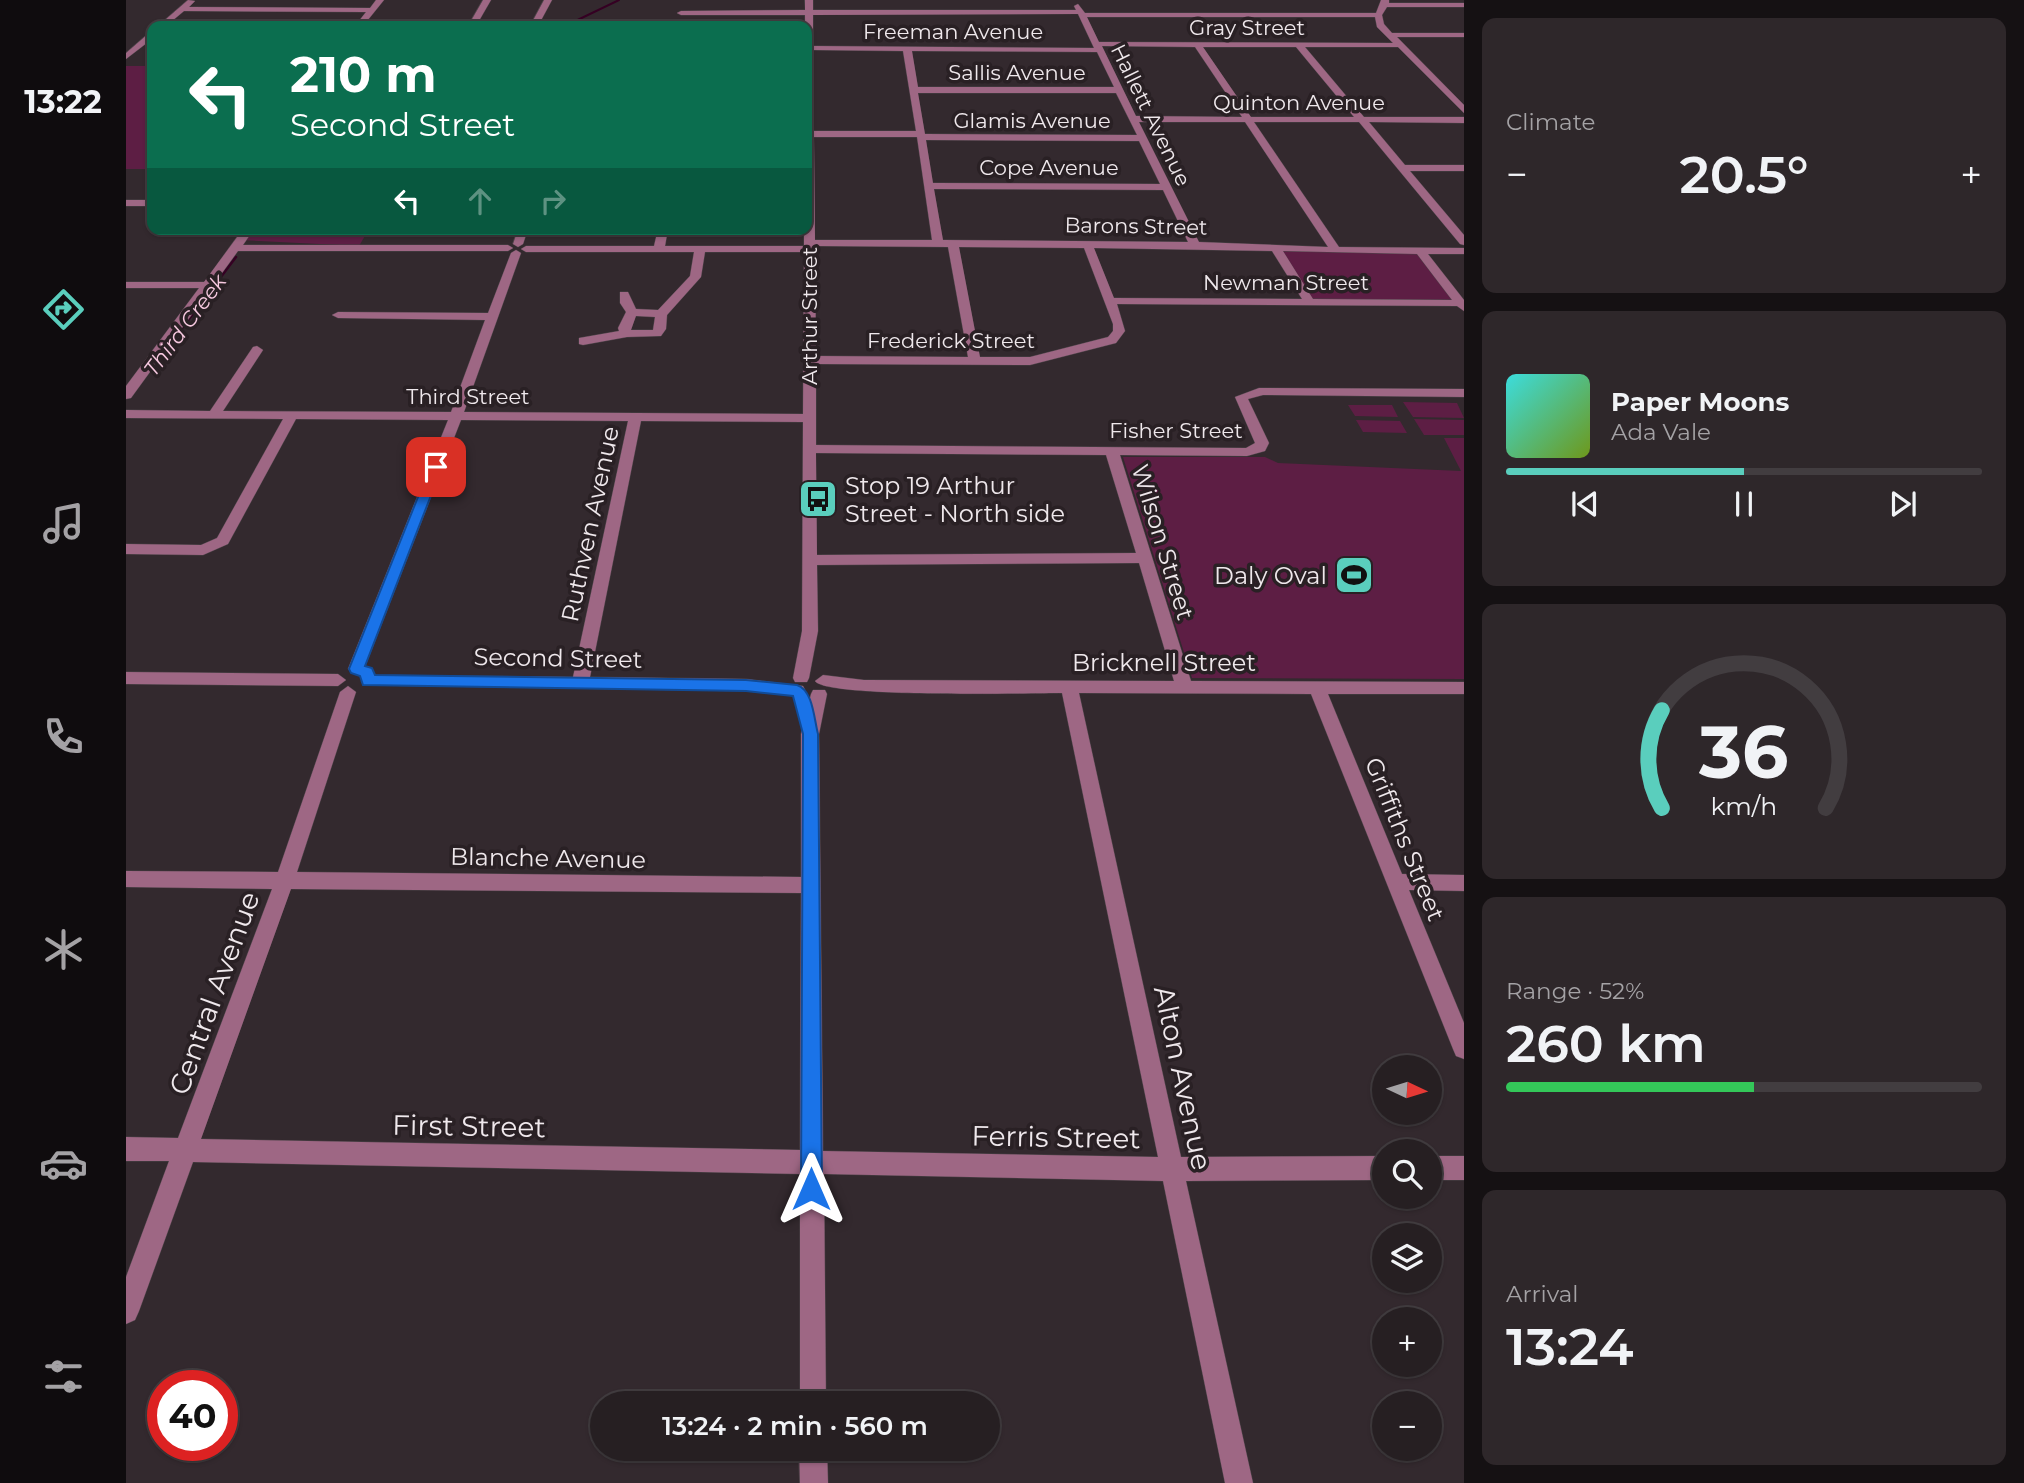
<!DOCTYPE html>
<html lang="en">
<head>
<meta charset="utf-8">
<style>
  :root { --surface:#261f22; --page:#2e272a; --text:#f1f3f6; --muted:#a4a2a5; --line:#423d40; --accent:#5acebd }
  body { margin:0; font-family:Montserrat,sans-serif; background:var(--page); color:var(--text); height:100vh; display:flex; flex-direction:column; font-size:26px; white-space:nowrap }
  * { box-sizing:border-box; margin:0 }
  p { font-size:23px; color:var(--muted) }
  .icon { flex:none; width:38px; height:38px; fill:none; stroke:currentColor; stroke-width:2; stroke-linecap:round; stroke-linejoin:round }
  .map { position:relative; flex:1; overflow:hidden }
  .side { display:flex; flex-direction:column; gap:18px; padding:18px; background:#151113; width:560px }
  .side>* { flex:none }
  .banner { position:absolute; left:21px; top:21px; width:665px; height:214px; border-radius:14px; box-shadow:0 2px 5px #0004,0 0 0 2px var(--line); background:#0b6e4f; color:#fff; overflow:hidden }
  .needle { width:46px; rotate:94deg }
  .fabs { position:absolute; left:1246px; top:1055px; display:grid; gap:14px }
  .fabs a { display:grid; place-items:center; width:70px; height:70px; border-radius:50%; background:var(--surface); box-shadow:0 2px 5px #0004,0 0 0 2px var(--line); font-size:35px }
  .speed { position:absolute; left:21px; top:1370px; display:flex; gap:14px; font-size:35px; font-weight:700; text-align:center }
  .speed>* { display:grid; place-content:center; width:91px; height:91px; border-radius:50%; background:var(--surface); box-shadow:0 2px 5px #0004,0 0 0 2px var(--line); line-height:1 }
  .speed .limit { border:10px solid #d22; background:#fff; color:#111 }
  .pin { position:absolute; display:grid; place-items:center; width:60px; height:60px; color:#fff; margin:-30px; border-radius:14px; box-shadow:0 4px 10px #0006 }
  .me { position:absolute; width:77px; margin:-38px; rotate:0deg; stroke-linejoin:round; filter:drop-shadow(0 0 5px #0008) }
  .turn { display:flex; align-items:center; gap:24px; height:147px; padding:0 28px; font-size:32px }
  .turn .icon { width:91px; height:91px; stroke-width:2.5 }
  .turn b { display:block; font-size:49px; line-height:60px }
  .lanes { display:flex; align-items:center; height:66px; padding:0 28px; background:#0003; justify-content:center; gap:35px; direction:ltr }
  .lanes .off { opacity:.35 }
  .big { font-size:52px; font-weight:600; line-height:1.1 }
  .side .card { flex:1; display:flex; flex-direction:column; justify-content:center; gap:10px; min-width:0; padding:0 24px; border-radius:14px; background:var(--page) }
  .side .dial { align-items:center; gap:0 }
  .dial svg { height:182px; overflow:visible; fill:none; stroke:var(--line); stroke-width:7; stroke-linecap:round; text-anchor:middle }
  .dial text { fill:var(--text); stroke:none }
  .song { display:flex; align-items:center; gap:21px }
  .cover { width:84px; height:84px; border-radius:10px; background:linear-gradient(135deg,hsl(180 70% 55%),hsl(80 70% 35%)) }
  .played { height:7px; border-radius:4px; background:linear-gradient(90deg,var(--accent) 50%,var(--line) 50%) }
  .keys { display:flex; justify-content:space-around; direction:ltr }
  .heat { display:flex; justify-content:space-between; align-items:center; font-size:38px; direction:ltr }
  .charge { height:10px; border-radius:5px; background:linear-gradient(90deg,#34c759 52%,var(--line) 0) }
  .trip { position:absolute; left:464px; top:1391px; width:410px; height:70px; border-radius:35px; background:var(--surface); box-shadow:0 2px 5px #0004,0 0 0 2px var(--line); font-weight:600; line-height:70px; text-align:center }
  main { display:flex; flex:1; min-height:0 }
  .menu { display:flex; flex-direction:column; width:126px; justify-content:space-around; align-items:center; background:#0f0c0e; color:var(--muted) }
  .menu .icon { width:49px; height:49px }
  .menu .active { color:var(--accent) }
  .menu b { font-size:32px; color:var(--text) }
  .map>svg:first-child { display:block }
  .green { fill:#5d1e44 }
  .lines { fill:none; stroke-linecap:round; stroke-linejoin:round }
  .stream-far1 { stroke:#350023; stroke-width:2 }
  .stream { stroke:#350023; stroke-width:2.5 }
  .minor-casing { stroke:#4d4449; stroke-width:1 }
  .minor { fill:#9e6784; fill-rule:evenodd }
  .route { fill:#1a73e8; stroke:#114b97; stroke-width:2 }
  .labels { text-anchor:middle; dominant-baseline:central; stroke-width:7; stroke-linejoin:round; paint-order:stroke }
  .far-street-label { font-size:21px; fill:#efe8ec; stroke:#292024 }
  .far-water-label { font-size:21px; font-style:italic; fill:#f7c9e0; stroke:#292024 }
  .poi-label { font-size:24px; fill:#efe8ec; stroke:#292024; text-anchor:start }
  .street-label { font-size:24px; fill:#efe8ec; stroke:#292024 }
  .near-street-label { font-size:28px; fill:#efe8ec; stroke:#292024 }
</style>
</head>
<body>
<main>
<nav class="menu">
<b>13:22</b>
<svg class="icon active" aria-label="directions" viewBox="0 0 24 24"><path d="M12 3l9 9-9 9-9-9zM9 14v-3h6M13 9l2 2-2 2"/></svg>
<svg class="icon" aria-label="music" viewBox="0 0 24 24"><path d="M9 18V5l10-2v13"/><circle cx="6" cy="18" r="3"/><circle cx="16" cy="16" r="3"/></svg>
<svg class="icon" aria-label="phone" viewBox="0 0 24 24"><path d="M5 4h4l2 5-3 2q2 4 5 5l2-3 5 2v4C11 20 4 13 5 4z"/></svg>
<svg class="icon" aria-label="climate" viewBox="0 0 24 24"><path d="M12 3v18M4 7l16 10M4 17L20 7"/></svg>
<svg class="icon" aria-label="car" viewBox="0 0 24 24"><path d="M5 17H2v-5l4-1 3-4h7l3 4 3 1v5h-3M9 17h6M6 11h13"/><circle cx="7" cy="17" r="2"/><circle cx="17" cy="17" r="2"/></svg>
<svg class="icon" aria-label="filters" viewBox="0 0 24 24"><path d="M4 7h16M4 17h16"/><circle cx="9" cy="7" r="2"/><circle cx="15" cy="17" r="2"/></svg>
</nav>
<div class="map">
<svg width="1338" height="1483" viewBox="0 0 1338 1483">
  <rect width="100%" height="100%" fill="#33292e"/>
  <!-- green -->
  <path class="green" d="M 0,66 L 26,66 L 26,169 L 0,169 Z
    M 123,229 L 243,229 L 233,246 L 114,240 Z
    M 1150,248 L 1294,251 L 1334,303 L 1183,301 Z
    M 1277,402 L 1331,403 L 1338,418 L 1287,417 Z
    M 1222,405 L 1266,405 L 1272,417 L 1229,416 Z
    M 1288,419 L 1338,420 L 1338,435 L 1298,435 Z
    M 1230,420 L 1274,421 L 1281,433 L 1237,432 Z
    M 1318,438 L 1338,438 L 1338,679 L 1066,678 L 997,457 L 1139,457 L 1152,463 L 1335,471 Z"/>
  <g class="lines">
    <!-- stream-far1 -->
    <path class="stream-far1" d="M 439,26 L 493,0"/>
    <!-- stream -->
    <path class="stream" d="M 148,234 L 163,229
      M 38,352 L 110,257"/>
    <defs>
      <path id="minor" d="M 62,0 L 69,1 L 63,7 L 244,8 L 250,0 L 258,0 L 237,26 L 229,26 L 240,12 L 58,11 L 40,26 L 32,26 Z
        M 357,0 L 365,0 L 350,26 L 342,26 Z
        M 418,0 L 426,0 L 412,26 L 404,26 Z
        M 679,0 L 687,0 L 687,10 L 950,10 L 948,6 L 952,4 L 959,13 L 1250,13 L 1255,0 L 1263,0 L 1263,3 L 1338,3 L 1338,7 L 1261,7 L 1256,15 L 1258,24 L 1266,33 L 1338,33 L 1338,37 L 1271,37 L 1338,105 L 1338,113 L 1272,47 L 1179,47 L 1238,117 L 1338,117 L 1338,123 L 1243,122 L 1279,165 L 1338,165 L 1338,171 L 1284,171 L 1338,235 L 1338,245 L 1334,244 L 1233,122 L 1128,122 L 1213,247 L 1338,248 L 1338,254 L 1302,254 L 1338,300 L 1338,311 L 1331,306 L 991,304 L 999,331 L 990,343 L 904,365 L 690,364 L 690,445 L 1120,448 L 1129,443 L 1109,397 L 1133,388 L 1338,389 L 1338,397 L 1137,395 L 1122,399 L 1143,443 L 1139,451 L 1121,456 L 994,455 L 1065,681 L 1338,682 L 1338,694 L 1202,694 L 1276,874 L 1338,875 L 1338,891 L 1283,890 L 1338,1023 L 1338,1059 L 1330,1056 L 1327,1049 L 1185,694 L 953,693 L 1055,1157 L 1258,1156 L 1258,1180 L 1060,1181 L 1127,1483 L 1099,1483 L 1037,1181 L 698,1174 L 700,1404 L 674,1404 L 674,1174 L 67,1162 L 13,1311 L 9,1320 L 0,1324 L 0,1277 L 43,1161 L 0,1161 L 0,1137 L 52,1138 L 146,889 L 0,887 L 0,871 L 152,872 L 214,692 L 222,686 L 230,692 L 171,872 L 675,877 L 675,734 L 685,694 L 687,690 L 699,690 L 701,694 L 693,734 L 697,1151 L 1032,1157 L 936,693 C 903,693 700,698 689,681 L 697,675 L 738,680 L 1048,681 L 1013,563 L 691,565 L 692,631 L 683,678 L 681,682 L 669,682 L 667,678 L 676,631 L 677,422 L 515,421 L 464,677 L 620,679 L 677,686 L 679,690 L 671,696 L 620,691 L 237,685 L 235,681 L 243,675 L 447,677 L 502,421 L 335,420 L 238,669 L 230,675 L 222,669 L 322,420 L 170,419 L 102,544 L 77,555 L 0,554 L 0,544 L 75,545 L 91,538 L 157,419 L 0,418 L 0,410 L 84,411 L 127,347 L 131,346 L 137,350 L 97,411 L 325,412 L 359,320 L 212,318 L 206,315 L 212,312 L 362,313 L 385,253 L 390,250 L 395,253 L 338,412 L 677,414 L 678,252 L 579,252 L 575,277 L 541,315 L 540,329 L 535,336 L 501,337 L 457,345 L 453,344 L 453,338 L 493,331 L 492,328 L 500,312 L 494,303 L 494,292 L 502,292 L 510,309 L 532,310 L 564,276 L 568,252 L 400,252 L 395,249 L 400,246 L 528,246 L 532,229 L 542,229 L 539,246 L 678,246 L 678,229 L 681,229 L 679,15 L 555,15 L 551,13 L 555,11 L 679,10 ZM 952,14 L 968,48 L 687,46 L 687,15 ZM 961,17 L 1249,17 L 1251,27 L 1267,43 L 973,42 ZM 976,46 L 1069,47 L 1116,117 L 1010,116 ZM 1077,47 L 1170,47 L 1228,117 L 1125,117 ZM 687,50 L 777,51 L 790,131 L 688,131 ZM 786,51 L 971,52 L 988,87 L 792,87 ZM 792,93 L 990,93 L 1011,135 L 799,134 ZM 1013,122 L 1119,122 L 1202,247 L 1073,242 ZM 688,137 L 791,137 L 806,240 L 689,240 ZM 800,140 L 1013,141 L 1034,184 L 807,183 ZM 808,189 L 1037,190 L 1062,242 L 817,240 ZM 689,246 L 822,247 L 842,357 L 690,356 ZM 833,247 L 958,248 L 987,324 L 987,331 L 982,337 L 904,357 L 854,357 ZM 968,248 L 1146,251 L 1176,299 L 988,298 ZM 1157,251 L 1291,254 L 1326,300 L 1187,299 ZM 510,316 L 529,317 L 527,330 L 505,330 ZM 690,453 L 980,455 L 1010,553 L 691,555 ZM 165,889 L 675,893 L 674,1150 L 75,1139 Z
        M 23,33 L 26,33 L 26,39 L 0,59 L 0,53 Z
        M 0,200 L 26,200 L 26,206 L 0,206 Z
        M 117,229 L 128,229 L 117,245 L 382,245 L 387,248 L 382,251 L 112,251 L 5,398 L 0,399 L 0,386 L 73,288 L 0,288 L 0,282 L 78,282 Z
        M 392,229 L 402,229 L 397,244 L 392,247 L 387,244 Z
        M 0,672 L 212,674 L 220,680 L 212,686 L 0,684 Z
        M 1304,1156 L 1338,1156 L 1338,1180 L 1304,1180 Z
        M 673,1449 L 701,1449 L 702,1483 L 674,1483 Z"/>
    </defs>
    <!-- minor casing -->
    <use href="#minor" class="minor-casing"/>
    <!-- minor -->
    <use href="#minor" class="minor"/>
  </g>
  <!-- route -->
  <path class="route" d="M 310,463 L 316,467 L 239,666 L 246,668 L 249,675 L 620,680 L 671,685 C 687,690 688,719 692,734 L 696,1189 L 693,1197 L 685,1200 L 678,1197 L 675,1189 L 677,734 L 667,696 L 620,691 L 237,685 L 234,676 L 225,673 L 223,669 L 304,467 Z"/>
  <!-- icons -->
  <defs>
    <symbol id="bus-square" viewBox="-11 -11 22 22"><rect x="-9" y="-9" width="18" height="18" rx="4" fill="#5acebd" stroke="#292024"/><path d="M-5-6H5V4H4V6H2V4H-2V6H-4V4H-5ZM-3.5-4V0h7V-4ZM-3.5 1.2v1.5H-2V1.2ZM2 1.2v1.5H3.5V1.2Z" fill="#111"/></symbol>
    <symbol id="stadium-square" viewBox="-11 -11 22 22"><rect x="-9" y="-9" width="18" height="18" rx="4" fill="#5acebd" stroke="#292024"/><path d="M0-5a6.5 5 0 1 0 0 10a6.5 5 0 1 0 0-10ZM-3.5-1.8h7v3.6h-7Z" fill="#111"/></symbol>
  </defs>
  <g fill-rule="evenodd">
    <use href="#bus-square" x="670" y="477" width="44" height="44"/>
    <use href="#stadium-square" x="1206" y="553" width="44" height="44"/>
  </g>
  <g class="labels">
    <!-- far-street labels -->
    <g class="far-street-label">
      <text x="1121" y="27">Gray Street</text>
      <text x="827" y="31">Freeman Avenue</text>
      <text x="891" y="72">Sallis Avenue</text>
      <text x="1173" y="102">Quinton Avenue</text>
      <text transform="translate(1025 115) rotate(64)">Hallett Avenue</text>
      <text x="906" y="120">Glamis Avenue</text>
      <text x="923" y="167">Cope Avenue</text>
      <text transform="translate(1010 226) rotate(1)">Barons Street</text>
      <text x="1160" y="282">Newman Street</text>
      <text transform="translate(683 316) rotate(-90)">Arthur Street</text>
      <text x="825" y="340">Frederick Street</text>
      <text x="342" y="396">Third Street</text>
      <text x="1050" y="430">Fisher Street</text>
    </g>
    <!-- far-water labels -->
    <g class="far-water-label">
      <text transform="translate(59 325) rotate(-53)">Third Creek</text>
    </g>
    <!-- poi labels -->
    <g class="poi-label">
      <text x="719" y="485">Stop 19 Arthur<tspan x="719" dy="28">Street - North side</tspan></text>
      <text x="1201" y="575" text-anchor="end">Daly Oval</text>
    </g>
    <!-- street labels -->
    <g class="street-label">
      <text transform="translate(464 524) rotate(-78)">Ruthven Avenue</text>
      <text transform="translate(1037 542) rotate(73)">Wilson Street</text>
      <text transform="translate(432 658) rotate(1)">Second Street</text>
      <text x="1038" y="662">Bricknell Street</text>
      <text transform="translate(1279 839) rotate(68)">Griffiths Street</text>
      <text transform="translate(422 858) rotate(1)">Blanche Avenue</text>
    </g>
    <!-- near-street labels -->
    <g class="near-street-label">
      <text transform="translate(88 993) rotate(-70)">Central Avenue</text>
      <text transform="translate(1057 1078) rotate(78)">Alton Avenue</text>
      <text transform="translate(343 1126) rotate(1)">First Street</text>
      <text transform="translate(930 1137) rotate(1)">Ferris Street</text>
    </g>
  </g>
</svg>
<div class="fabs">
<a><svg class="needle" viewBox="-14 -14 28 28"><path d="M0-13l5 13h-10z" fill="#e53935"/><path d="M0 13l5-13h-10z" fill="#a4a2a5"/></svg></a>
<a><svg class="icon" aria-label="search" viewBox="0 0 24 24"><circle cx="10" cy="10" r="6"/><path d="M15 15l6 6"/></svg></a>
<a><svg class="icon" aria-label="layers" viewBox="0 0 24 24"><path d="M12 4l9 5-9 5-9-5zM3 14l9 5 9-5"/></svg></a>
<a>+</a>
<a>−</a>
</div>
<div class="speed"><div class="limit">40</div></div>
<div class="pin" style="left:310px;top:467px;background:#d93025"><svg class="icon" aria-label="arrive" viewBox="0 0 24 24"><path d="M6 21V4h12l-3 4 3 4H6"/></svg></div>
<svg class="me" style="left:685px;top:1189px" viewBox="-20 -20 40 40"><path d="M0-17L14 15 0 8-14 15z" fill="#1a73e8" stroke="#fff" stroke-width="4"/></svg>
<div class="trip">13:24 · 2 min · 560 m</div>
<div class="banner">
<div class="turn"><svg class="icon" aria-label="left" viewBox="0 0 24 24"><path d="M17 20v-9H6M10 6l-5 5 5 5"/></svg><div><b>210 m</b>Second Street</div></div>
<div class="lanes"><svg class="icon" aria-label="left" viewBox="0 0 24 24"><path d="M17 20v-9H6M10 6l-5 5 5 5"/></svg><svg class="icon off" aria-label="ahead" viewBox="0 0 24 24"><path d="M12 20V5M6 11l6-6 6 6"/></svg><svg class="icon off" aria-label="right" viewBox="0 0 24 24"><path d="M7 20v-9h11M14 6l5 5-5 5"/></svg></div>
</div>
</div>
<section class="side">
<div class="card"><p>Climate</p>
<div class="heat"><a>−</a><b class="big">20.5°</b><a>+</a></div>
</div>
<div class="card">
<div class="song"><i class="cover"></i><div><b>Paper Moons</b><p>Ada Vale</p></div></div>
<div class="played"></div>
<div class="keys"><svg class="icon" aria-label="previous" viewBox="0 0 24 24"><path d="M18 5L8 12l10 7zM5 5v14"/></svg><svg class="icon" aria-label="pause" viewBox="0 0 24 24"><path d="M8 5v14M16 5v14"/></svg><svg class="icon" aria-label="next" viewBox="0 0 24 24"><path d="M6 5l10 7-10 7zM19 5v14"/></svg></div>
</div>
<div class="card dial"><svg viewBox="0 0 100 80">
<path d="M14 69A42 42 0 1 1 86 69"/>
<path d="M14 69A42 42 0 0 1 14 26" stroke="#5acebd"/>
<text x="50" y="56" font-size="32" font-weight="700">36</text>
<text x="50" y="72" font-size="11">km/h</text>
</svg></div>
<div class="card"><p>Range · 52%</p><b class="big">260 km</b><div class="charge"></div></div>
<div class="card"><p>Arrival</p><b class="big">13:24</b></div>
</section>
</main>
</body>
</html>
